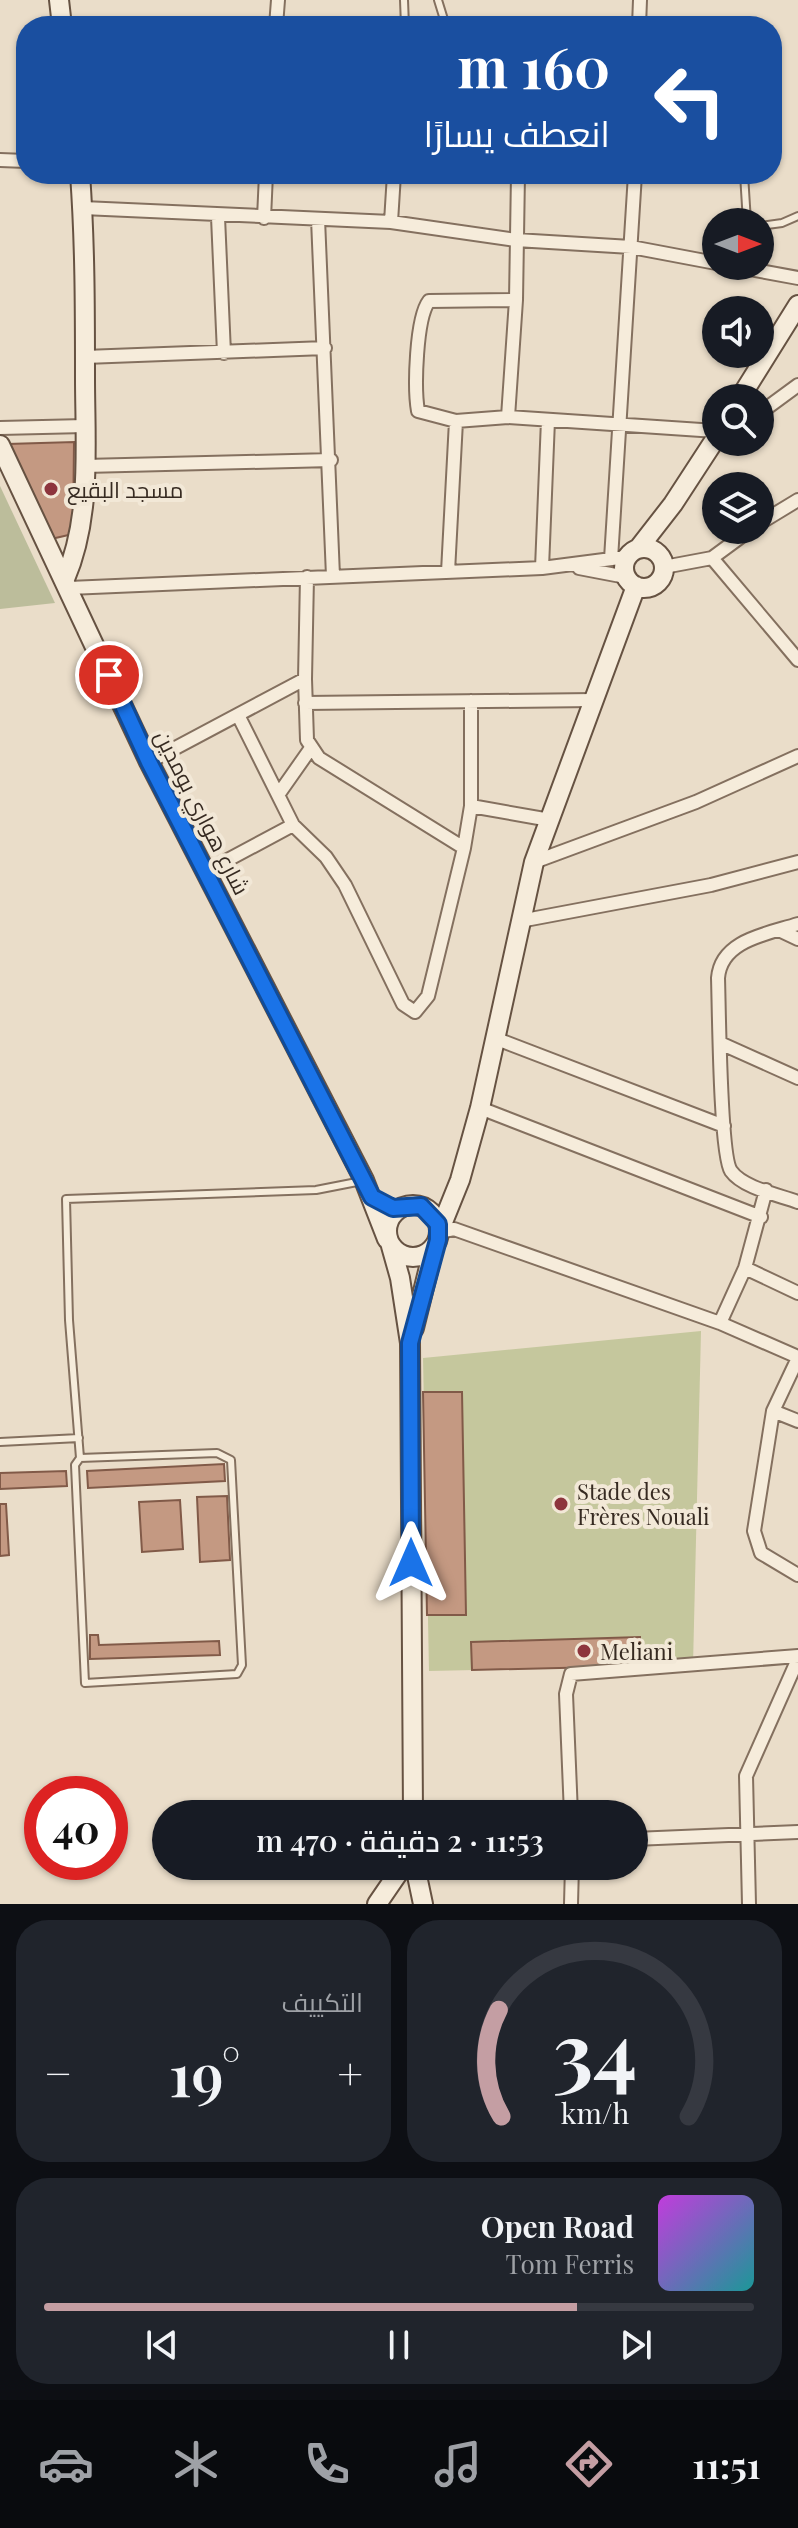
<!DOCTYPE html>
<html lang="ar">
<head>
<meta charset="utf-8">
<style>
  :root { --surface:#171b24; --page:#20242c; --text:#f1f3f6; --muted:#9ea1a6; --line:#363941; --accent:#c49ea3 }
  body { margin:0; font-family:"Playfair Display",Cairo,serif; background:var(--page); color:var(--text); direction:rtl; height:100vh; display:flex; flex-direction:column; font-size:30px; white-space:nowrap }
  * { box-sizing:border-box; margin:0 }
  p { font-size:26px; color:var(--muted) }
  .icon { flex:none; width:44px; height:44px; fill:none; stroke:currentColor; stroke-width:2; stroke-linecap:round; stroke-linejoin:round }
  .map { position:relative; height:1904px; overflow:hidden; direction:ltr }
  .panel { display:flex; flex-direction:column; gap:16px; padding:16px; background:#0d0f14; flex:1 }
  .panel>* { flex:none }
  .banner { position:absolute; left:16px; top:16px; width:766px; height:168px; border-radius:32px; box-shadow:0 2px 6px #0004; direction:rtl; background:#1a4fa0; color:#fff; overflow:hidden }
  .needle { width:52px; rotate:90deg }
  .buttons { position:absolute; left:702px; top:208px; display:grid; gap:16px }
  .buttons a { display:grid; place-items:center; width:72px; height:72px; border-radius:50%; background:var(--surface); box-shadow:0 2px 6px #0004; font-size:40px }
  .speed { position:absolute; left:24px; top:1776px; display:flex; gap:16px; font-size:40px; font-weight:700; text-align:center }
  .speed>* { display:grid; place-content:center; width:104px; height:104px; border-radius:50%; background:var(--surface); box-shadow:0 2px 6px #0004; line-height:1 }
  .speed .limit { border:12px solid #d22; background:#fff; color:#111 }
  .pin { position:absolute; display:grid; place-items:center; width:68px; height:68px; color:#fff; margin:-34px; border:4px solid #fff; border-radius:50%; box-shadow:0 2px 8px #0007 }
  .me { position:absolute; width:88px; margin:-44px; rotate:0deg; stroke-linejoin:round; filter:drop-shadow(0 0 6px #0008) }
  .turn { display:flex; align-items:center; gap:28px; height:168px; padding:0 40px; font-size:36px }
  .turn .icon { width:104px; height:104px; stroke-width:2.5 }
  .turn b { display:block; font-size:56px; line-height:68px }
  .big { font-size:60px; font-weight:600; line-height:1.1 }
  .panel .tile { flex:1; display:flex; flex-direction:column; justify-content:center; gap:12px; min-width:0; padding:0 28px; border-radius:32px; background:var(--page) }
  .panel .dial { align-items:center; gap:0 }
  .dial svg { height:208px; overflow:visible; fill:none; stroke:var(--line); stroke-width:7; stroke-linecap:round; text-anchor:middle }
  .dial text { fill:var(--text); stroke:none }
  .song { display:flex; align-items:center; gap:24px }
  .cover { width:96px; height:96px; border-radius:12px; background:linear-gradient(135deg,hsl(290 70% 55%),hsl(180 70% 35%)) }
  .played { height:8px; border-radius:4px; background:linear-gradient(90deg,var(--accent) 75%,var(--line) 75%) }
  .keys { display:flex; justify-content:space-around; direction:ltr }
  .heat { display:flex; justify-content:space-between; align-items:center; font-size:44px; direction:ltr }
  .panel .tiles { flex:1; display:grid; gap:16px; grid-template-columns:1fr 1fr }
  .tile:last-child { grid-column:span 2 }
  .trip { position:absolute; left:152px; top:1800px; width:496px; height:80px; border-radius:40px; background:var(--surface); box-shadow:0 2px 6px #0004; font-weight:600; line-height:80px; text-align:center; direction:rtl }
  .menu { display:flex; height:128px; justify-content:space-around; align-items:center; background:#090b0e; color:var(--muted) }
  .menu .icon { width:56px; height:56px }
  .menu .on { color:var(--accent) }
  .menu b { font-size:36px; color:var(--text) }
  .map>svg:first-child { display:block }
  .green { fill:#c5c79d }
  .cemetery { fill:#bcbd9b }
  .building { fill:#c49982; stroke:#815a48; stroke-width:2 }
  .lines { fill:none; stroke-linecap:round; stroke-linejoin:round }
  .lane-casing { stroke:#84705f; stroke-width:10 }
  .street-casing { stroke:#84705f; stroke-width:16 }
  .secondary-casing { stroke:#665242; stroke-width:22 }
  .lane { stroke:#f6ecdb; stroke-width:6 }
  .street { stroke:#f6ecdb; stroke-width:12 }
  .secondary { stroke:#f6ecdb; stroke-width:18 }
  .route-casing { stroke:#114b97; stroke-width:20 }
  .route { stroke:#1a73e8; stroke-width:14 }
  .poi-dot { fill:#8d353d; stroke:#f2e8d7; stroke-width:3 }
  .labels { text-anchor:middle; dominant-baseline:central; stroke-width:8; stroke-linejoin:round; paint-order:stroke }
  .poi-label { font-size:22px; fill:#362a21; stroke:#f2e8d7; text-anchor:start }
  .street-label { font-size:22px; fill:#362a21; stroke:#f2e8d7 }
</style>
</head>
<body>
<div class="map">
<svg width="798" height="1904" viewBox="0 0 798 1904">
  <rect width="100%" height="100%" fill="#eaddc9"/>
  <!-- green -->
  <path class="green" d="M 701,1331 L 693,1665 L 429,1671 L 423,1358 Z"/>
  <!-- cemetery -->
  <path class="cemetery" d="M 0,486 L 55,603 L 0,609 Z"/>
  <!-- building -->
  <path class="building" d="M 74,442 L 73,534 L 51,539 L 8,444 Z
    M 423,1392 L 462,1392 L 466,1615 L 427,1615 Z
    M 224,1464 L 225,1481 L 88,1488 L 87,1471 Z
    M 66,1471 L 67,1486 L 0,1489 L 0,1473 Z
    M 227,1496 L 230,1560 L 200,1562 L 197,1497 Z
    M 180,1500 L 183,1549 L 142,1552 L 139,1502 Z
    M 0,1504 L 6,1504 L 9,1555 L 0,1556 Z
    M 90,1635 L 98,1635 L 99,1645 L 219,1641 L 220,1655 L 90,1659 Z
    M 640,1637 L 641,1666 L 472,1670 L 471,1642 Z"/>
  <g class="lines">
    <defs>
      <path id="lane" d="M 404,0 L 405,26
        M 438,0 L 446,26
        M 744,174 L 747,222
        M 760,226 L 782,223 L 798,216
        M 0,1442 L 79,1438
        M 80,1458 L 217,1453 L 231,1460 L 242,1665 L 237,1674 L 85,1683 L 75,1465 L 80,1458 L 69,1320 L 66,1199 L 316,1190 L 362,1181"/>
      <path id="street" d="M 276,26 L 278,0
        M 639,26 L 640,0
        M 0,160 L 26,161
        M 83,208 L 391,222 L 516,240 L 631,247 L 716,263
        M 218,217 L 224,353
        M 264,218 L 266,174
        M 318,219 L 333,576
        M 391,222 L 394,174
        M 733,266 L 798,278
        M 516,300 L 429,301 C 416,318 414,388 418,411 L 456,421 L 508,417 L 716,431
        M 85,357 L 325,348
        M 760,413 L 798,385
        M 508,417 L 516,300 L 518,174
        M 0,428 L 85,426
        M 85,466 L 331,460
        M 760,523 L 798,500
        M 712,558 L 798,660
        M 611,559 L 635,174
        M 664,567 L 712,558 L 750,530
        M 542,568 L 548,420
        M 579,568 L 626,577
        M 448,572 L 456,421
        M 69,588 L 542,568 L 627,557
        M 305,679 L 307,740 L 319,758 L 464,848
        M 305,703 L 594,700
        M 238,715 L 293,825 L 326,857 L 345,885 L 403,1004 L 415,1012 L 428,996 L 464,848 L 471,806 L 471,701
        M 149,762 L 305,679 L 307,577
        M 278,795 L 311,748
        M 471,806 L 550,820
        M 534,862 L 696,802 L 798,756
        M 207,871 L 293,825
        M 520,921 L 711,885 L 798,862
        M 798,924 C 767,934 721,940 718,978 C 719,1007 720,1155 731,1171 C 743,1188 779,1195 798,1202
        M 779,930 L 798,939
        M 497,1039 L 724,1126
        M 720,1043 L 798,1078
        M 480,1108 L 761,1217
        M 766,1190 L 745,1268 L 720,1323 L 798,1357
        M 439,1232 L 454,1229 L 720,1323
        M 745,1268 L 798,1293
        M 798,1358 L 773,1411 L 754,1531 L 761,1553 L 798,1575
        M 773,1411 L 798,1421
        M 571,1814 L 566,1694 L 571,1674 L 798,1656
        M 634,1839 L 798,1832
        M 571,1904 L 572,1866
        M 749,1904 L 746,1776 L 798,1659"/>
      <path id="secondary" d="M 59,0 L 62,26
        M 740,398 L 798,305
        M 0,445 L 149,762 L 364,1180 L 387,1239
        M624 568a20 20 0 1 1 40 0a20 20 0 1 1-40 0Z
        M 638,549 L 673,504 L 716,438
        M 65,579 C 92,516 85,444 85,378 C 85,310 85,242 80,174
        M387 1231a26 26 0 1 1 52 0a26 26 0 1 1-52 0Z
        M 439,1232 L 460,1180 L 480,1108 L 534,862 L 636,586
        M 391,1246 L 400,1278 L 410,1343 L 413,1814
        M 414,1328 L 434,1247
        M 415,1866 L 423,1904
        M 377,1904 L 403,1866"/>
    </defs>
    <!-- lane casing -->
    <use href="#lane" class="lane-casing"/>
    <!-- street casing -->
    <use href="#street" class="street-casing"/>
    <!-- secondary casing -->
    <use href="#secondary" class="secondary-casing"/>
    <!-- lane -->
    <use href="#lane" class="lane"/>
    <!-- street -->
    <use href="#street" class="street"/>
    <!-- secondary -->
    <use href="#secondary" class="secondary"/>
  </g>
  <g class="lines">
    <defs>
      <path id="route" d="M 109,675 L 149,762 L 372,1197 L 393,1208 L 421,1206 L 438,1224 L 438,1240 L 410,1343 L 411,1563"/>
    </defs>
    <!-- route casing -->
    <use href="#route" class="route-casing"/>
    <!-- route -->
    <use href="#route" class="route"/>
  </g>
  <!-- markers -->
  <g class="poi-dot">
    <circle cx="51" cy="489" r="8"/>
    <circle cx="561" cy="1504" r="8"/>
    <circle cx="584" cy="1651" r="8"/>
  </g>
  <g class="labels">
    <!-- poi labels -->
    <g class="poi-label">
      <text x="67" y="489">مسجد البقيع</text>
      <text x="577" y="1491">Stade des<tspan x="577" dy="25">Frères Nouali</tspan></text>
      <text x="600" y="1651">Meliani</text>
    </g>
    <!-- street labels -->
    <g class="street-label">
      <text transform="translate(203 812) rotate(63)">شارع هواري بومدين</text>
    </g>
  </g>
</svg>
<div class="buttons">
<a><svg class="needle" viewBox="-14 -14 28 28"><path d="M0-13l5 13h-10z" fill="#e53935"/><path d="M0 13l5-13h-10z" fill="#9ea1a6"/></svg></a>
<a><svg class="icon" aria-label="sound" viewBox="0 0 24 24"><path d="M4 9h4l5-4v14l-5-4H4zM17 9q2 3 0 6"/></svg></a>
<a><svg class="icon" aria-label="search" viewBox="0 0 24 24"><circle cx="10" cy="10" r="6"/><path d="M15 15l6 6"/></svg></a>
<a><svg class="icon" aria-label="layers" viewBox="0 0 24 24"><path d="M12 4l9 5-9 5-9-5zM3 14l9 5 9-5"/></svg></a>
</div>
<div class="speed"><div class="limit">40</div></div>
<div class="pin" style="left:109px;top:675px;background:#d93025"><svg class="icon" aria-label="arrive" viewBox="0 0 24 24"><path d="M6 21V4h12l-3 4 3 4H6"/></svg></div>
<svg class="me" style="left:411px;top:1563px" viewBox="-20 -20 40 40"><path d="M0-17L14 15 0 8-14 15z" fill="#1a73e8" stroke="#fff" stroke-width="4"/></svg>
<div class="trip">11:53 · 2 دقيقة · 470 m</div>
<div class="banner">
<div class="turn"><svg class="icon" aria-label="left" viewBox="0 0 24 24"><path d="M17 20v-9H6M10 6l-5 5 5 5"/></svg><div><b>160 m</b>انعطف يسارًا</div></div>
</div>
</div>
<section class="panel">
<div class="tiles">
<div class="tile dial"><svg viewBox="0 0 100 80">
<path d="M14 69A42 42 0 1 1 86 69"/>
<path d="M14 69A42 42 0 0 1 13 28" stroke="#c49ea3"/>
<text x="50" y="56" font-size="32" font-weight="700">34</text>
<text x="50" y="72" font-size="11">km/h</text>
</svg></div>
<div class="tile"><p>التكييف</p>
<div class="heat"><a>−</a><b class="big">19°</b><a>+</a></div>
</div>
<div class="tile">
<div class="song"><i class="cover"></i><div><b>Open Road</b><p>Tom Ferris</p></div></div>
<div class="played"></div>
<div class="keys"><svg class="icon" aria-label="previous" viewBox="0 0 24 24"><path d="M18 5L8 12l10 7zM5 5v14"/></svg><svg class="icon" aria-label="pause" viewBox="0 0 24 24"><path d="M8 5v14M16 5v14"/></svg><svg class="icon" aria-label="next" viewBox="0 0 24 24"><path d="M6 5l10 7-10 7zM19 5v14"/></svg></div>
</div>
</div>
</section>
<nav class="menu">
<b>11:51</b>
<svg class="icon on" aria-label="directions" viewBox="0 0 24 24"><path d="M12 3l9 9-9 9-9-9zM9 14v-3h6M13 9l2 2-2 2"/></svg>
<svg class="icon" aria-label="music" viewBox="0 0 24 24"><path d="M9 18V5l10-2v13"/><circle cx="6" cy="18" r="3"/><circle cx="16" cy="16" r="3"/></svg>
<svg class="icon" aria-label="phone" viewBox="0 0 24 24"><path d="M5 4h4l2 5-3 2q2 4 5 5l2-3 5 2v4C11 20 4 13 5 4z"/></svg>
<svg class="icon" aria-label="climate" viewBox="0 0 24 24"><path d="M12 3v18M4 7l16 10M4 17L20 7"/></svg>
<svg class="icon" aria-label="car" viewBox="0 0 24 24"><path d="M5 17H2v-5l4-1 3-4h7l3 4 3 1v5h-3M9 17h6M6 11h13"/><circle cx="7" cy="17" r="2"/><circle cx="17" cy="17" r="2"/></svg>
</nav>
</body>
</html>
